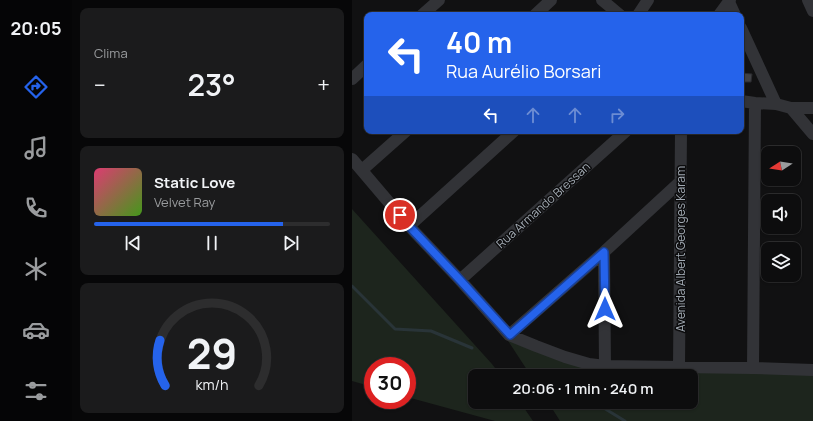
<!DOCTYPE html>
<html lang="pt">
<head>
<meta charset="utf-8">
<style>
  :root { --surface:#0d0d0e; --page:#1b1b1c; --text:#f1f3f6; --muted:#9a9c9e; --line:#2d2d2e; --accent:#2563eb }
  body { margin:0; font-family:Manrope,sans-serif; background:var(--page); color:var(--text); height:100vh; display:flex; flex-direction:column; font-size:15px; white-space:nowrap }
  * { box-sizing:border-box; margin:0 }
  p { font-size:13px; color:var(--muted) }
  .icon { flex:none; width:22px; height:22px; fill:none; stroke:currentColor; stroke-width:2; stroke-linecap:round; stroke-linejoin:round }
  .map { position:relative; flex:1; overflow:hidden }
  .panel { display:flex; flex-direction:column; gap:8px; padding:8px; background:#070708; width:280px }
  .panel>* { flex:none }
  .banner { position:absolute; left:12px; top:12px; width:380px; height:122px; border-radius:8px; box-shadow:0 1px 3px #0004,0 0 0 1px var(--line); background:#2563eb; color:#fff; overflow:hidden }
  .needle { width:26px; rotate:258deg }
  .buttons { position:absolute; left:409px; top:146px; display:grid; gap:8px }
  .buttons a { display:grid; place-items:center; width:40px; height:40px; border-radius:8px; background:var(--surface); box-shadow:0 1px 3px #0004,0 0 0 1px var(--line); font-size:20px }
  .speed { position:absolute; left:12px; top:357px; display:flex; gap:8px; font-size:20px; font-weight:700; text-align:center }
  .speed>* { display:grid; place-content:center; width:52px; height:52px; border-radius:50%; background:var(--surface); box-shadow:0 1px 3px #0004,0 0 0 1px var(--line); line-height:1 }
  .speed .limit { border:6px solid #d22; background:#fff; color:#111 }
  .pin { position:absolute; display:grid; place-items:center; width:34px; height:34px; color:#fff; margin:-17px; border:2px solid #fff; border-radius:50%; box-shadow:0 1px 4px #0007 }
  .me { position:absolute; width:44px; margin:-22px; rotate:0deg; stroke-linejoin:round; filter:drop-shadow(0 0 3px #0008) }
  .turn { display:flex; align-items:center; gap:14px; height:84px; padding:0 16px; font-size:18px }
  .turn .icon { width:52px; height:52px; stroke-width:2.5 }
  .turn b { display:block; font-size:28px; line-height:34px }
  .lanes { display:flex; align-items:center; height:38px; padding:0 16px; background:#0003; justify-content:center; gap:20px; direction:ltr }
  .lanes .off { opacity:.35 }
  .big { font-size:30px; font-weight:600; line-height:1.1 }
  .panel .tile { flex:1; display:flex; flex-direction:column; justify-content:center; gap:6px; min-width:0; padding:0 14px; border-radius:8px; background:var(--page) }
  .panel .dial { align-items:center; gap:0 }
  .dial svg { height:104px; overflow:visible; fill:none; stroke:var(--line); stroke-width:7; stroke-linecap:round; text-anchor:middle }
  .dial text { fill:var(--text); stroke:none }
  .song { display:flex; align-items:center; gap:12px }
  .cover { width:48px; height:48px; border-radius:6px; background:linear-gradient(135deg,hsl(340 70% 55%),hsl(100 70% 35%)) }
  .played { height:4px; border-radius:2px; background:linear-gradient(90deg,var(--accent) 80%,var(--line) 80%) }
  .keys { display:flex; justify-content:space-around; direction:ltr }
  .heat { display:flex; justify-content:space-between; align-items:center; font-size:22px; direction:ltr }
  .trip { position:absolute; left:116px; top:369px; width:230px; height:40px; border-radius:8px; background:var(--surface); box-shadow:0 1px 3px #0004,0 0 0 1px var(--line); font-weight:600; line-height:40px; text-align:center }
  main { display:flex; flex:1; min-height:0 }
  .tabs { display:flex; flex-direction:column; width:72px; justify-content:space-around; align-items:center; background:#050506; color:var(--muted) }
  .tabs .icon { width:28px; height:28px }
  .tabs .current { color:var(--accent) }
  .tabs b { font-size:18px; color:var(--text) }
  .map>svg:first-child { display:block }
  .green { fill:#1d251d }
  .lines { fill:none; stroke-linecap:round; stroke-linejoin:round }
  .stream { stroke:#293438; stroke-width:3 }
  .building { fill:#404145; stroke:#2b2b2e }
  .minor { stroke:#323337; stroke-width:12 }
  .route-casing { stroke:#184099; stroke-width:10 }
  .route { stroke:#2563eb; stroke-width:7 }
  .labels { text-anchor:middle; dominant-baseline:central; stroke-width:3; stroke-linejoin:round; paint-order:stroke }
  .street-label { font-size:12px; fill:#a2aab3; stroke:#0c0c0d }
</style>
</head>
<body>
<main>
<nav class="tabs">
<b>20:05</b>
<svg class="icon current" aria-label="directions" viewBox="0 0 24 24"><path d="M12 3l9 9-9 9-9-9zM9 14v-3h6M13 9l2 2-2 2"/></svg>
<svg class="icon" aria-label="music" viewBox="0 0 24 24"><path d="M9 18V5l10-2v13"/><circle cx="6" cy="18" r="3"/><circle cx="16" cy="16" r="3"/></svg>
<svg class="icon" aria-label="phone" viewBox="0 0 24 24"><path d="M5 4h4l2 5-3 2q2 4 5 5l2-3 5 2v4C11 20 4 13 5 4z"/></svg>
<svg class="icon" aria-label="climate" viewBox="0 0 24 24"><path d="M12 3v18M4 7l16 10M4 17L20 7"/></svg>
<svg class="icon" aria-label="car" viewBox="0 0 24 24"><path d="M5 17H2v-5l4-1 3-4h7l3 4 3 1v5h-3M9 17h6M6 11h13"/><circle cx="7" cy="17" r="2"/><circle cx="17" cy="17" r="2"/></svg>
<svg class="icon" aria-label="filters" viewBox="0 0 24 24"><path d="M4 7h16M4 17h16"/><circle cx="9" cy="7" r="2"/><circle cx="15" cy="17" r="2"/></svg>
</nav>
<section class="panel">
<div class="tile"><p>Clima</p>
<div class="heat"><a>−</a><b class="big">23°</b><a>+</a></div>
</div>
<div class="tile">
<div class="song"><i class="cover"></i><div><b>Static Love</b><p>Velvet Ray</p></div></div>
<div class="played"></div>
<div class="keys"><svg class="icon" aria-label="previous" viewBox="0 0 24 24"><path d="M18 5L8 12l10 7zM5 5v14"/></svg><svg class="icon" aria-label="pause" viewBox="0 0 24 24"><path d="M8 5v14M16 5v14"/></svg><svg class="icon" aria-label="next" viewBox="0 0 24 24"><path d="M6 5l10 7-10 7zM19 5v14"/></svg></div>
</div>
<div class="tile dial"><svg viewBox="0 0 100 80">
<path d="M14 69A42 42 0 1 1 86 69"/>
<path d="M14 69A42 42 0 0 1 10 34" stroke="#2563eb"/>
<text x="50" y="56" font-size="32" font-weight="700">29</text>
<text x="50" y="72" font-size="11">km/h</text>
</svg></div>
</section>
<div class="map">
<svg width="461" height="421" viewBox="0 0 461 421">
  <rect width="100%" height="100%" fill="#111112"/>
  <!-- green -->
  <path class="green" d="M 0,209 L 140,364 L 149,376 L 123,376 L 123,402 L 168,402 L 181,421 L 143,421 L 55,397 L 55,366 L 21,366 L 21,387 L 0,381 Z
    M 147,327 L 168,344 L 253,372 L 328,368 L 461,371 L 461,421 L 208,421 L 196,402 L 339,402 L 339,376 L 179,376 Z"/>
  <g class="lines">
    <!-- stream -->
    <path class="stream" d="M 0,286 L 43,329 L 79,331 L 120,348
      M 189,371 L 198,376
      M 242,402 L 273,421"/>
  </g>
  <!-- building -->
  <path class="building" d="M 389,73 L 400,74 L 399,82 L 389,82 Z"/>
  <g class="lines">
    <!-- minor -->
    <path class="minor" d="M 250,0 L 268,15
      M 456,0 L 461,11
      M 377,2 L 383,15
      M 70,15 L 87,0
      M 183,15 L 199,0
      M 286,15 L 296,0
      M 367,15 L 378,0
      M 389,28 L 424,104
      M 0,79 L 15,65
      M 389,101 L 403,103 L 424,104 L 439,108 L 461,108
      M 439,108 L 461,134
      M 0,159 L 57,226 L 108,280 L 157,335 L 184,346 L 213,357 L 237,364 L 253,366 L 401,368 L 461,370
      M 10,170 L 54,131
      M 57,226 L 162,131
      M 252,252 L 253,366
      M 108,280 L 274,131
      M 157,335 L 252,252 L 328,182
      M 327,367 L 329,131
      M 401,368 L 403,103"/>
  </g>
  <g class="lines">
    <defs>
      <path id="route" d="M 48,215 L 57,226 L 108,280 L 158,335 L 252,252 L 253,309"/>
    </defs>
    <!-- route casing -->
    <use href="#route" class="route-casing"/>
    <!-- route -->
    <use href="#route" class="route"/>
  </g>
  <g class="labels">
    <!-- street labels -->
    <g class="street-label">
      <text transform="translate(191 205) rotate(-42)">Rua Armando Bressan</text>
      <text transform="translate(328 249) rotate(-90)">Avenida Albert Georges Karam</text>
    </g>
  </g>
</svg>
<div class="buttons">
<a><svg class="needle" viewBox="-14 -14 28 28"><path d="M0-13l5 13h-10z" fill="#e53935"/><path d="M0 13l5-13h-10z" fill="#9a9c9e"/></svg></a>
<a><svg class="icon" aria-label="sound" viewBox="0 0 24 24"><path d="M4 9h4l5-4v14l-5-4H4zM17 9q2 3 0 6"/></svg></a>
<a><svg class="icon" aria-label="layers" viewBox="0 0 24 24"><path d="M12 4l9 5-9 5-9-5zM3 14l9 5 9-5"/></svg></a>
</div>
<div class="speed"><div class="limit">30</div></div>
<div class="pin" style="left:48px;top:215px;background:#d93025"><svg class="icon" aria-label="arrive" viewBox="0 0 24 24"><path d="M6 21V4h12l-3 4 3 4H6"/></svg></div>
<svg class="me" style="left:253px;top:309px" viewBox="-20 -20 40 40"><path d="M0-17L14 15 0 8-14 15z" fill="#2563eb" stroke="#fff" stroke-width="4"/></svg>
<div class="trip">20:06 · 1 min · 240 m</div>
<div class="banner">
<div class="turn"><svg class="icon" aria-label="left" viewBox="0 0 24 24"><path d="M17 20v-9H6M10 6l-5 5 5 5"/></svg><div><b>40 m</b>Rua Aurélio Borsari</div></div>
<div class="lanes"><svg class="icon" aria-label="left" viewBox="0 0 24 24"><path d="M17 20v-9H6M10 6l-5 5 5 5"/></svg><svg class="icon off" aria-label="ahead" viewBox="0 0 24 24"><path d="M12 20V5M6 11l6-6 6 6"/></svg><svg class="icon off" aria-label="ahead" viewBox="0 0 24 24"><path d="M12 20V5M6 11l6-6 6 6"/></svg><svg class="icon off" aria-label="right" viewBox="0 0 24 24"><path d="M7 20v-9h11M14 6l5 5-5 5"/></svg></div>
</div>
</div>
</main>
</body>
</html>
